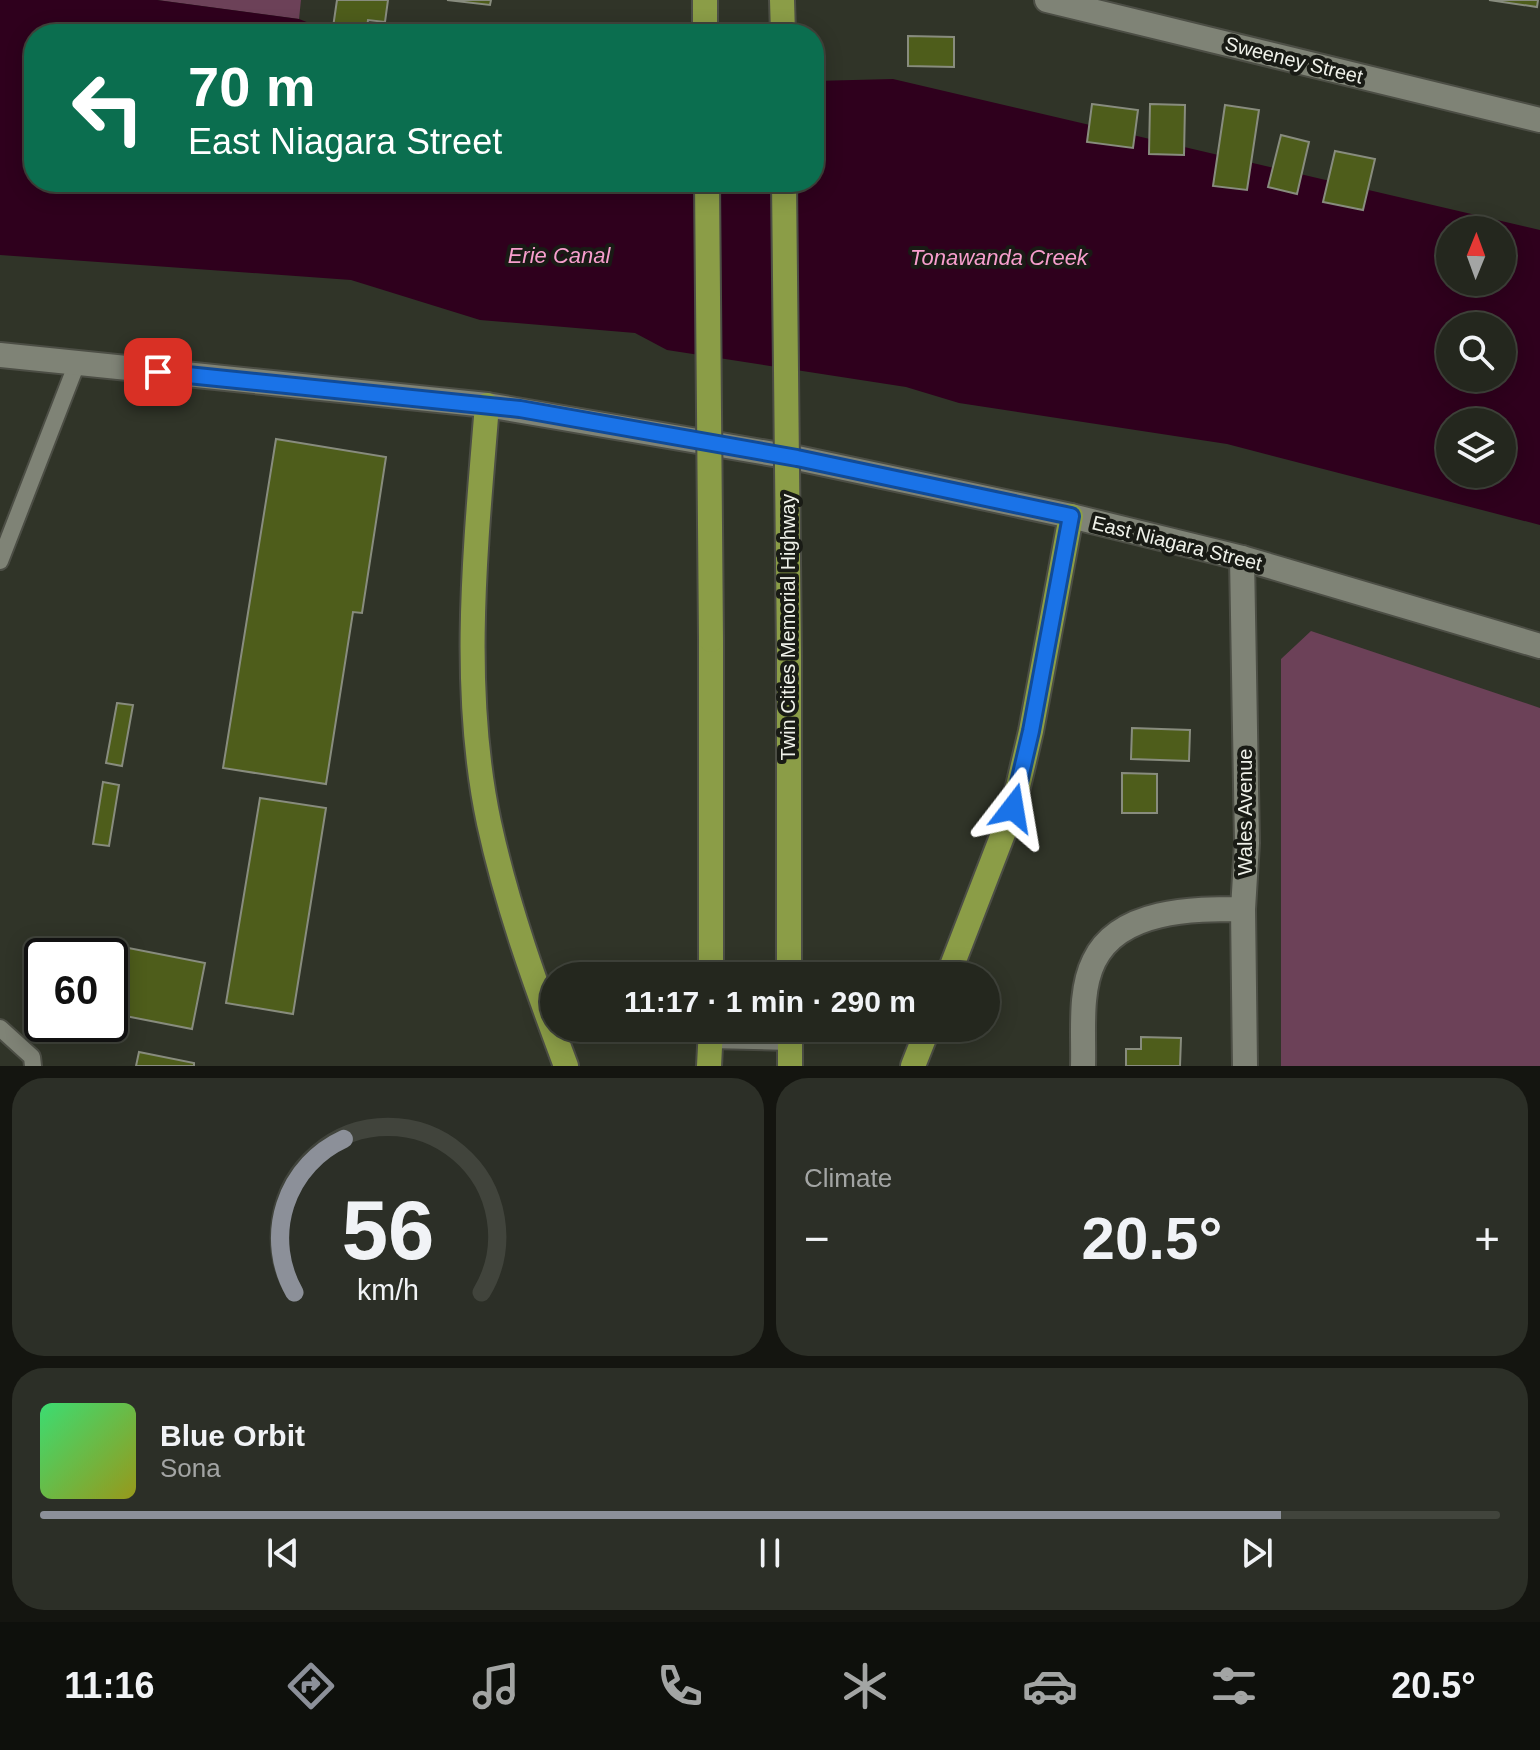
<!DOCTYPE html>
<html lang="en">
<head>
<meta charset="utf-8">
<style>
  :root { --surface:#24271e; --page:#2c2f27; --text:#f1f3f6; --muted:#a3a5a4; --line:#41443c; --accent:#8c9099 }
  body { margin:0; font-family:Helvetica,sans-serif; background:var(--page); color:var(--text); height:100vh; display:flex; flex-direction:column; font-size:30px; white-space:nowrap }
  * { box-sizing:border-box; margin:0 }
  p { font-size:26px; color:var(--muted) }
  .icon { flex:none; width:44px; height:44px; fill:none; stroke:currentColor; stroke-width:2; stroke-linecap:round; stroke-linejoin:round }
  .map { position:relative; height:1066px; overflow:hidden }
  .sheet { display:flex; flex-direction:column; gap:12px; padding:12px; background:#141510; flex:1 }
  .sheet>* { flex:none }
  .top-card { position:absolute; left:24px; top:24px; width:800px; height:168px; border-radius:32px; box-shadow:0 4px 20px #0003,0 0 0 2px var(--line); background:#0b6e4f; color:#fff; overflow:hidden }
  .needle { width:52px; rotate:1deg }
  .controls { position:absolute; left:1436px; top:216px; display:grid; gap:16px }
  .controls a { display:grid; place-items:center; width:80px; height:80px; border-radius:50%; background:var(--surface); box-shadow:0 4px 20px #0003,0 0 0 2px var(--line); font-size:40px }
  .speed { position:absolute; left:24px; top:938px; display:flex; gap:16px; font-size:40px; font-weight:700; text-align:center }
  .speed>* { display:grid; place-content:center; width:104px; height:104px; border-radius:50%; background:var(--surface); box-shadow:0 4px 20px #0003,0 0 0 2px var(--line); line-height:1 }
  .speed .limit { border:4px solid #111; border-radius:12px; background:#fff; color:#111 }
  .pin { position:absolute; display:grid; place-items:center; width:68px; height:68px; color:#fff; margin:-34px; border-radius:16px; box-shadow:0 4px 12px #0006 }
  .me { position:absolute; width:88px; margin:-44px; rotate:14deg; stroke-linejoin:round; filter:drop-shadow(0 0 6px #0008) }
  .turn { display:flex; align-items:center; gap:28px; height:168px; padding:0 32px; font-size:36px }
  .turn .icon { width:104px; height:104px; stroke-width:2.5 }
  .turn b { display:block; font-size:56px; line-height:68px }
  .big { font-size:60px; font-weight:700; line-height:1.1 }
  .sheet .card { flex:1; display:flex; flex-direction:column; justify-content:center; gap:12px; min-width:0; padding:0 28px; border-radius:32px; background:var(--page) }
  .sheet .dial { align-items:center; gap:0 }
  .dial svg { height:208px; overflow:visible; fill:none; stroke:var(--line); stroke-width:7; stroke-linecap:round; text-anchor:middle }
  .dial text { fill:var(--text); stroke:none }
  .song { display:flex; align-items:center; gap:24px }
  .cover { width:96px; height:96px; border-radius:12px; background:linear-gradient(135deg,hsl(140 70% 55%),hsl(60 70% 35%)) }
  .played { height:8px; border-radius:4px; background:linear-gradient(90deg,var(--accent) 85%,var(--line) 85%) }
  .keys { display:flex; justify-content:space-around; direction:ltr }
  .heat { display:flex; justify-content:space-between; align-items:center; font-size:44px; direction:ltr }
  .sheet .tiles { flex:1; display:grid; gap:12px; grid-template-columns:1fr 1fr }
  .card:last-child { grid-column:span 2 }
  .trip { position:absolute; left:540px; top:962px; width:460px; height:80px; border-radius:40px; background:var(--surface); box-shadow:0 4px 20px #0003,0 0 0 2px var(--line); font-weight:700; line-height:80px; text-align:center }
  .tab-bar { display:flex; height:128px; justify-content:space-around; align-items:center; background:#0e100c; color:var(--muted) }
  .tab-bar .icon { width:56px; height:56px }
  .tab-bar .selected { color:var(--accent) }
  .tab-bar b { font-size:36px; color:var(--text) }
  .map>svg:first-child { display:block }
  .green { fill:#6c4158 }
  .water { fill:#2f001d; fill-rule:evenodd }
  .building { fill:#4e5d1b; stroke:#888c7e; stroke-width:2 }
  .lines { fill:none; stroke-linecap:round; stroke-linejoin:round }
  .lane-casing { stroke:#4c4e45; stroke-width:20 }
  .street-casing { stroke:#4c4e45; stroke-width:28 }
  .secondary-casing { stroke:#4c4e45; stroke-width:28 }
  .primary-casing { stroke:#4c4e45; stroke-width:28 }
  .lane { stroke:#7f8376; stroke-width:16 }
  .street { stroke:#7f8376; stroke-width:24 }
  .secondary { stroke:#7f8376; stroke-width:24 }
  .primary { stroke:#8b9d47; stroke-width:24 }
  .primary-bridge-casing { stroke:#4c4e45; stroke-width:28; stroke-linecap:butt }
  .primary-bridge { stroke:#8b9d47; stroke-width:24 }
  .route-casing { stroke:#114b97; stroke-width:20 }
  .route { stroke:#1a73e8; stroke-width:14 }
  .labels { text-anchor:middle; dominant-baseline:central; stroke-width:8; stroke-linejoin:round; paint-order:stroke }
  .street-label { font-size:20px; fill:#eff1e9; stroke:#191b15 }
  .water-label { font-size:22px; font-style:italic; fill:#f79ecd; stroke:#191b15 }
</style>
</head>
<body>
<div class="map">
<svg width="1540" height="1066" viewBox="0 0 1540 1066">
  <rect width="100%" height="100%" fill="#303428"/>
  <!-- green -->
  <path class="green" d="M 157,0 L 301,0 L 299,19 Z
    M 1311,631 L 1540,708 L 1540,1066 L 1281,1066 L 1281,659 Z"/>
  <!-- water -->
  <path class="water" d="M 0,0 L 157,0 L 299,19 L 322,28 L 368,34 L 34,34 L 34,182 L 814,182 L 814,81 L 893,79 L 1540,230 L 1540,525 L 1227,444 L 959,403 L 906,387 L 667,350 L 635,333 L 480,320 L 351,280 L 0,255 ZM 1450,230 L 1502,230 L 1502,282 L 1450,282 ZM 1450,326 L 1502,326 L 1502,378 L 1450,378 ZM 1450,422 L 1502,422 L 1502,474 L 1450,474 Z"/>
  <!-- building -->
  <path class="building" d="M 337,0 L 388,0 L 385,22 L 368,20 L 366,34 L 332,34 Z
    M 447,0 L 491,0 L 490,5 Z
    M 1489,0 L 1538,0 L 1537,7 Z
    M 908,36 L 954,37 L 954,67 L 908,66 Z
    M 1092,104 L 1138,110 L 1133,148 L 1087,142 Z
    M 1150,104 L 1185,105 L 1184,155 L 1149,154 Z
    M 1225,105 L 1259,110 L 1247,190 L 1213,186 Z
    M 1281,135 L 1309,142 L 1297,194 L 1268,187 Z
    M 1335,151 L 1375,159 L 1363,210 L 1323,202 Z
    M 276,439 L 386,457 L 362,613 L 353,612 L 326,784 L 223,768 Z
    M 117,703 L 133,705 L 122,766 L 106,763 Z
    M 1132,728 L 1190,730 L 1189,761 L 1131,759 Z
    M 1122,773 L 1157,774 L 1157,813 L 1122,813 Z
    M 103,782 L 119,785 L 109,846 L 93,844 Z
    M 260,798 L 326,808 L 293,1014 L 226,1003 Z
    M 103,943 L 205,963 L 192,1029 L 110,1013 L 110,956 L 100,956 Z
    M 1141,1037 L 1181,1038 L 1180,1066 L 1126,1066 L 1126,1049 L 1141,1049 Z
    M 139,1052 L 194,1063 L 194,1066 L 136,1066 Z"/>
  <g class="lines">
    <defs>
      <path id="lane" d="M 0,561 L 77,363
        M 0,1028 L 32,1057 L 33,1066
        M 710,1040 L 790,1042"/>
      <path id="street" d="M 1242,558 L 1247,843 L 1243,909 L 1245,1066
        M 1083,1066 C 1084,1033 1079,991 1094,961 C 1119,909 1193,909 1243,909"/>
      <path id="secondary" d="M 1047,0 L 1540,120
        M 0,355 L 487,405 L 797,458 L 1071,516 L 1242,558 L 1540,646"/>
      <path id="primary" d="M 705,0 L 705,34
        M 782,0 L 783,34
        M 487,405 C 476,542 460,687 489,823 C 507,906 536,986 566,1066
        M 789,655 L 789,976
        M 711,976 L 711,640
        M 948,976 L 1013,808 L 1031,731 L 1071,516
        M 790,1028 L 790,1066
        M 709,1066 L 711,1028
        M 913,1066 L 928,1028"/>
    </defs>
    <!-- lane casing -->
    <use href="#lane" class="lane-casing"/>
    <!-- street casing -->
    <use href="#street" class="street-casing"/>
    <!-- secondary casing -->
    <use href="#secondary" class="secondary-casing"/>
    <!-- primary casing -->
    <use href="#primary" class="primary-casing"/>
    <!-- lane -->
    <use href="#lane" class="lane"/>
    <!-- street -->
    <use href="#street" class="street"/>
    <!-- secondary -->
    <use href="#secondary" class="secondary"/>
    <!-- primary -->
    <use href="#primary" class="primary"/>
    <defs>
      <path id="primary-bridge" d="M 707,182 L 711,640
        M 784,182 L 789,655"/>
    </defs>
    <!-- primary-bridge casing -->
    <use href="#primary-bridge" class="primary-bridge-casing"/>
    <!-- primary-bridge -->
    <use href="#primary-bridge" class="primary-bridge"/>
  </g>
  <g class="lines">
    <defs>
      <path id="route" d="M 158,372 L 520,409 L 797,458 L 1071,516 L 1031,731 L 1013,808"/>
    </defs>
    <!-- route casing -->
    <use href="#route" class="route-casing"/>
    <!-- route -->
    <use href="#route" class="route"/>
  </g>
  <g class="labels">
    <!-- street labels -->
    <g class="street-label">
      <text transform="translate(1294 60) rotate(14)">Sweeney Street</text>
      <text transform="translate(1177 543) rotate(14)">East Niagara Street</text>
      <text transform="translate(788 627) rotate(-90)">Twin Cities Memorial Highway</text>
      <text transform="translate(1245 812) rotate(-90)">Wales Avenue</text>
    </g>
    <!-- water labels -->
    <g class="water-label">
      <text x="559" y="255">Erie Canal</text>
      <text x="999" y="257">Tonawanda Creek</text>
    </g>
  </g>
</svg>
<div class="controls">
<a><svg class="needle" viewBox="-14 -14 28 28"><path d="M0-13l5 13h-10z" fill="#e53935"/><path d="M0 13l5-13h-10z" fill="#a3a5a4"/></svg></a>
<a><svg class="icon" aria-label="search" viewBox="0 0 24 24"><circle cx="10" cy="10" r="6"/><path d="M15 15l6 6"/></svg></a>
<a><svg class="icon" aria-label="layers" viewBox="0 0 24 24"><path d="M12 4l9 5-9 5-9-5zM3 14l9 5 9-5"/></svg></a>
</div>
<div class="speed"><div class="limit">60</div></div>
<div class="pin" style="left:158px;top:372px;background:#d93025"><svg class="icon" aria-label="arrive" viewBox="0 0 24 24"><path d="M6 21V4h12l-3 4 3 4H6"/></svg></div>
<svg class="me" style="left:1013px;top:808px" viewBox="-20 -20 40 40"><path d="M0-17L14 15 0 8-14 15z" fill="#1a73e8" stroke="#fff" stroke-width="4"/></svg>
<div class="trip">11:17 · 1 min · 290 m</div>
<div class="top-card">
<div class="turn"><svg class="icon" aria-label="left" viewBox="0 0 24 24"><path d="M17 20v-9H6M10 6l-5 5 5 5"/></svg><div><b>70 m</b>East Niagara Street</div></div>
</div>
</div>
<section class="sheet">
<div class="tiles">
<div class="card dial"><svg viewBox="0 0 100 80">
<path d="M14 69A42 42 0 1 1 86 69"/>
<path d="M14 69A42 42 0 0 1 33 10" stroke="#8c9099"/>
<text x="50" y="56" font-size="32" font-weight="700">56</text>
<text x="50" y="72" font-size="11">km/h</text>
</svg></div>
<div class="card"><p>Climate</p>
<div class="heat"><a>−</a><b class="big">20.5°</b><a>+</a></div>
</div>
<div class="card">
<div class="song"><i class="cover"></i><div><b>Blue Orbit</b><p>Sona</p></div></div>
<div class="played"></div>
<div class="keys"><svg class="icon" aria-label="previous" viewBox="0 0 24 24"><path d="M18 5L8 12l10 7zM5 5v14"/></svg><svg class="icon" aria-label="pause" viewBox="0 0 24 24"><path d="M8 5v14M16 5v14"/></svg><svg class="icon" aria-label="next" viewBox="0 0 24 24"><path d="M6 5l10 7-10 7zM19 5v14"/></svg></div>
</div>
</div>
</section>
<nav class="tab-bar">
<b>11:16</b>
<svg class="icon selected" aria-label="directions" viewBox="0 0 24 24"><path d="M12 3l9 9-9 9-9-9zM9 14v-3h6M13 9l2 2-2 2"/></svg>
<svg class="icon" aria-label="music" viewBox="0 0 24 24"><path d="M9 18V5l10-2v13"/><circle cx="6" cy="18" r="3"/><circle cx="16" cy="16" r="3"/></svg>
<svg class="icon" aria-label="phone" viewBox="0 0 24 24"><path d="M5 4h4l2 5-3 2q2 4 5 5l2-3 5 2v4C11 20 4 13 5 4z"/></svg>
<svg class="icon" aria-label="climate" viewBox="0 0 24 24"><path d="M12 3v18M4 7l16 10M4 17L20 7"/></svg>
<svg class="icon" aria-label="car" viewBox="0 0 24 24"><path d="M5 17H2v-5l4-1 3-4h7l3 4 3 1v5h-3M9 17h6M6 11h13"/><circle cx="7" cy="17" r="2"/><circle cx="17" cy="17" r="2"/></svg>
<svg class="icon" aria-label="filters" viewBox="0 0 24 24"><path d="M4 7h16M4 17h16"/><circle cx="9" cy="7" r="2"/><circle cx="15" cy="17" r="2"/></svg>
<b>20.5°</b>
</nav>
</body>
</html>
